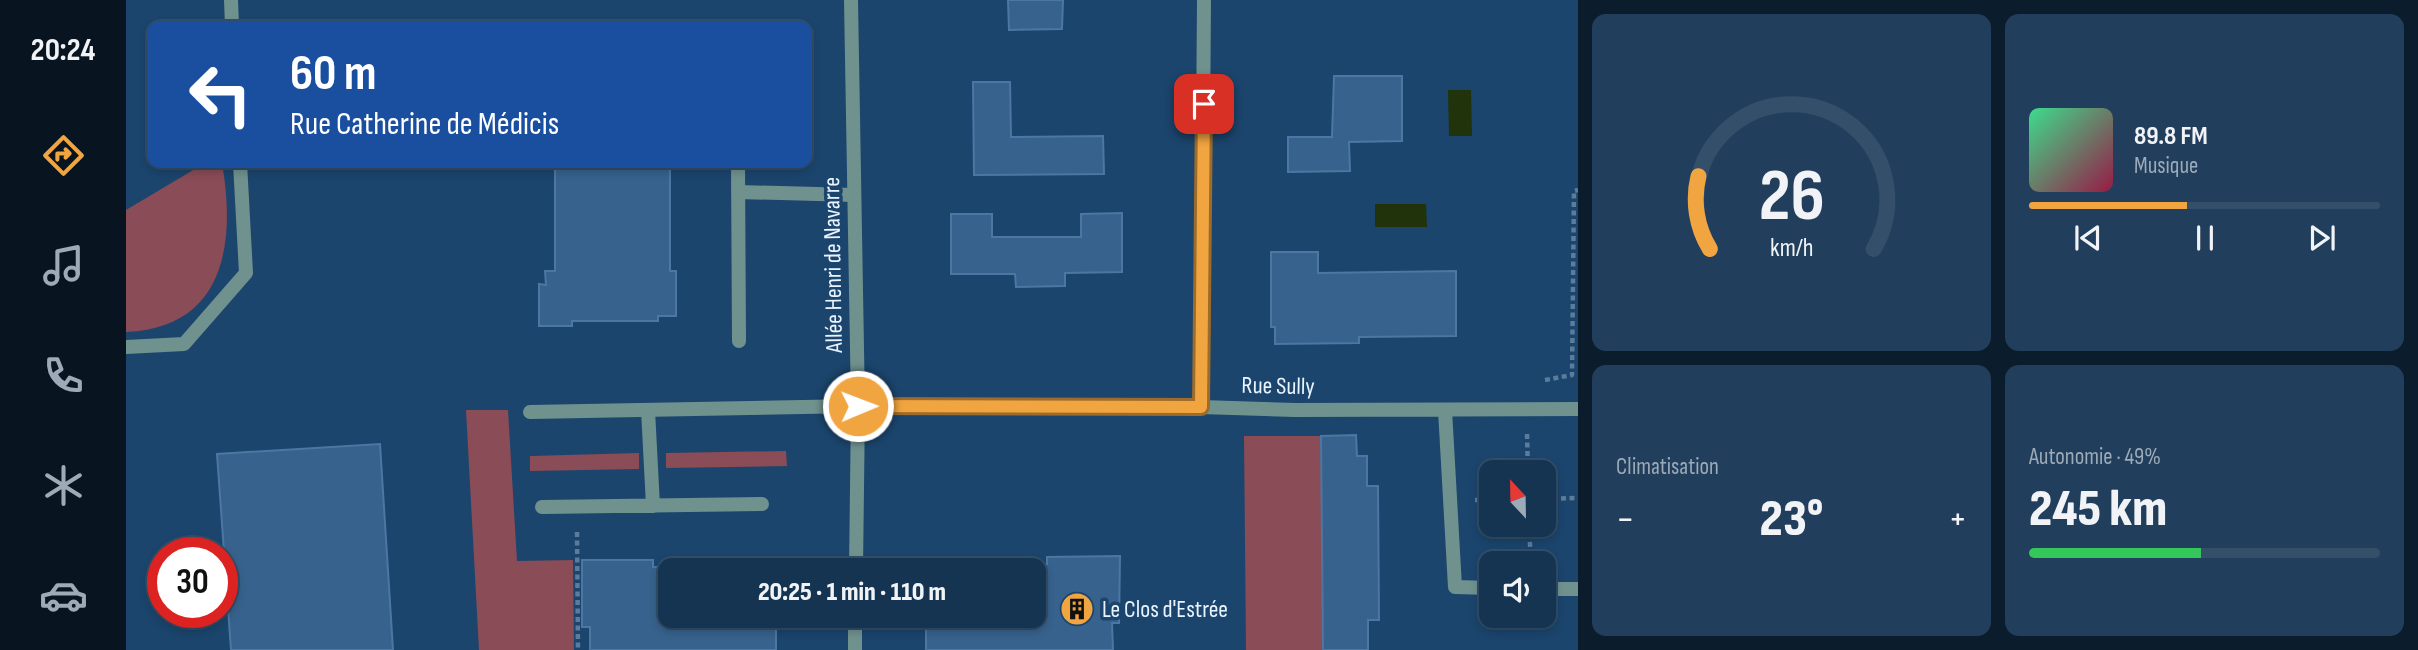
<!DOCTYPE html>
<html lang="fr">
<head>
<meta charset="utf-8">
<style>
  :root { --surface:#143452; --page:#213f5c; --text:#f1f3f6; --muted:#9daab8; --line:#334f69; --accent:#f1a540 }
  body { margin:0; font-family:"Sofia Sans Condensed",sans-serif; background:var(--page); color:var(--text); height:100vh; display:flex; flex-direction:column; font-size:26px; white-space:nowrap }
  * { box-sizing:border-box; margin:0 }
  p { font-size:23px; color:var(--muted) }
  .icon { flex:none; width:38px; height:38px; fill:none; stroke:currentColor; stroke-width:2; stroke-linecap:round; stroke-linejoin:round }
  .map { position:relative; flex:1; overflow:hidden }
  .side { display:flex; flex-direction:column; gap:14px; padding:14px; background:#0b1d2d; width:840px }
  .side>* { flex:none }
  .top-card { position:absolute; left:21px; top:21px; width:665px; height:147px; border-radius:14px; box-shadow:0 4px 10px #0003,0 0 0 2px var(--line); background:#1a4fa0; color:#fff; overflow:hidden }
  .needle { width:46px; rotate:338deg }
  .tools { position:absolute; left:1353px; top:460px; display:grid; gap:14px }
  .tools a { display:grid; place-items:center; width:77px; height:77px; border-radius:14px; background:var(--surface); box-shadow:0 4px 10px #0003,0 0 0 2px var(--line); font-size:35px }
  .speed { position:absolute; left:21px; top:537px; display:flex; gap:14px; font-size:35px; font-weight:700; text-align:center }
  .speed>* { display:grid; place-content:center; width:91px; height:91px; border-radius:50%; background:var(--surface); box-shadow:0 4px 10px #0003,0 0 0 2px var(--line); line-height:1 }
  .speed .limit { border:10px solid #d22; background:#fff; color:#111 }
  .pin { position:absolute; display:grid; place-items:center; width:60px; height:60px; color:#fff; margin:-30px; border-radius:14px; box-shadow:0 4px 10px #0006 }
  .me { position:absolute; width:77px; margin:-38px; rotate:89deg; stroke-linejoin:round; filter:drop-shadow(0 0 5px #0008) }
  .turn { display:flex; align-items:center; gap:24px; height:147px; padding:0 28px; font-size:32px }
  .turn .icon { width:91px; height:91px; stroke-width:2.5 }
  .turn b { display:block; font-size:49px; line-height:60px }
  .big { font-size:52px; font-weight:800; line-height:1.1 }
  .side .tile { flex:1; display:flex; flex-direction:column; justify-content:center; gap:10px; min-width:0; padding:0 24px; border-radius:14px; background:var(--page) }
  .side .dial { align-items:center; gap:0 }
  .dial svg { height:182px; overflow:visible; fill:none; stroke:var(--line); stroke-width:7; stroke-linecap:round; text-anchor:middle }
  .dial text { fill:var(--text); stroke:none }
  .song { display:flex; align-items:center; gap:21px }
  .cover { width:84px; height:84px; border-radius:10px; background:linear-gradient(135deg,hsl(150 70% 55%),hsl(340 70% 35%)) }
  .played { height:7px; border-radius:4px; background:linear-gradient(90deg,var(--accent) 45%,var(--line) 45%) }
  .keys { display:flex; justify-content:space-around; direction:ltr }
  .heat { display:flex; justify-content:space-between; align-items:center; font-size:38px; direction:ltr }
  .charge { height:10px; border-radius:5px; background:linear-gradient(90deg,#34c759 49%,var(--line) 0) }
  .side .tiles { flex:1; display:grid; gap:14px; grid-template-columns:repeat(2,1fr) }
  .trip { position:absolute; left:532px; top:558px; width:388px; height:70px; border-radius:14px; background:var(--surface); box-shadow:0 4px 10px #0003,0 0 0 2px var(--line); font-weight:800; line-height:70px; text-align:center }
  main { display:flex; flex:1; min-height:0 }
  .dock { display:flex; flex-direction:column; width:126px; justify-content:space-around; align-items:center; background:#081521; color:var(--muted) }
  .dock .icon { width:49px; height:49px }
  .dock .current { color:var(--accent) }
  .dock b { font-size:32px; color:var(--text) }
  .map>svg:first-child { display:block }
  .green { fill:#8a4c56 }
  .water { fill:#21330a }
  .building { fill:#37628d; stroke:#4c77a3; stroke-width:2 }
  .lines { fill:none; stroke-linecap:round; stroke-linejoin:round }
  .path { stroke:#5c7c9b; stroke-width:4.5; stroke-dasharray:5 3.5; stroke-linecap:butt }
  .service { stroke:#70928f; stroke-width:14 }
  .minor { stroke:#70928f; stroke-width:14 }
  .route-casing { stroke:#9d6b2a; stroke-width:18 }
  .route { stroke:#f1a540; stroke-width:12 }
  .labels { text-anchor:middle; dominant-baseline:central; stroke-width:7; stroke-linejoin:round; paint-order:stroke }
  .street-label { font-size:24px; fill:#eaf4fe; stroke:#1b456d }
  .poi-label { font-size:24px; fill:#eaf4fe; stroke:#1b456d; text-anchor:start }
</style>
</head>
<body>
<main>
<nav class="dock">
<b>20:24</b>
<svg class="icon current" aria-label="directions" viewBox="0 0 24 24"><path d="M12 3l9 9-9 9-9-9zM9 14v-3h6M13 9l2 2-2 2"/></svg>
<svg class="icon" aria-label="music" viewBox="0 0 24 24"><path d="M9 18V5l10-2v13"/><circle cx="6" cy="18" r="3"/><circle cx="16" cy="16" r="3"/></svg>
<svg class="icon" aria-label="phone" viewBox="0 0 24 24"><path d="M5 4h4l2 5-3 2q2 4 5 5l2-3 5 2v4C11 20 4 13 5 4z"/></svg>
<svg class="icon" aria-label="climate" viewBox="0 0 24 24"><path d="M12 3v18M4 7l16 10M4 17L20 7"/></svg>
<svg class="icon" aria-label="car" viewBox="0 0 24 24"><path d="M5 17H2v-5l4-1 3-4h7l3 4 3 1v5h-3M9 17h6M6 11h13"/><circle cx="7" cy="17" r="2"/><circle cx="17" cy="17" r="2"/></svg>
</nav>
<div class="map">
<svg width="1452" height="650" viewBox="0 0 1452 650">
  <rect width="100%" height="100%" fill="#1b456d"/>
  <!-- green -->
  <path class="green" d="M 79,163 L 96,163 C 110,243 99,328 0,332 L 0,210 Z
    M 340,410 L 382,410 L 391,561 L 447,560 L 448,650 L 353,650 Z
    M 1118,436 L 1195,436 L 1197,650 L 1120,650 Z
    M 660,451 L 661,466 L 540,468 L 540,453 Z
    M 513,453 L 513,469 L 404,471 L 404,456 Z"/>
  <!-- water -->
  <path class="water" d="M 1322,90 L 1345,90 L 1346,136 L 1323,136 Z
    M 1249,204 L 1300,204 L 1301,227 L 1249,227 Z"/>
  <!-- building -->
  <path class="building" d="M 882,0 L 937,0 L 936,29 L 883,30 Z
    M 1208,76 L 1276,76 L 1276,141 L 1223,142 L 1224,171 L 1162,172 L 1162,137 L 1206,137 Z
    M 847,82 L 884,82 L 885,137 L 977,136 L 978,174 L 848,175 Z
    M 429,163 L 544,163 L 544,271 L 550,271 L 550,316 L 532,316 L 532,321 L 446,321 L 446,326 L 413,326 L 413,284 L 420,285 L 419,271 L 429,271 Z
    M 996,213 L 996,272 L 939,273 L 939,286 L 890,287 L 889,274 L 825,274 L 825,214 L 866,214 L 866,237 L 955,237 L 955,214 Z
    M 1145,252 L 1192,252 L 1192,273 L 1330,271 L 1330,336 L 1233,337 L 1233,343 L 1149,344 L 1149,327 L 1145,327 Z
    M 1230,435 L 1231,456 L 1241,456 L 1241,486 L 1252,486 L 1253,620 L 1242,620 L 1242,650 L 1197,650 L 1195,436 Z
    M 254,444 L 267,650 L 105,650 L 91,454 Z
    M 994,556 L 993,623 L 986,623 L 987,650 L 800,650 L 800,616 L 908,616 L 908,570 L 799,570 L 799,565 L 921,564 L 921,557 Z
    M 456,560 L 527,560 L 527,567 L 649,567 L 649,570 L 544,570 L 544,616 L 650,616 L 650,650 L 464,650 L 464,627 L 456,627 Z"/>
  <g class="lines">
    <!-- path -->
    <path class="path" d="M 1419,380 L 1446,375 L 1448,191 L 1452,190
      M 1401,434 L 1402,472
      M 1418,499 L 1452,498
      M 1349,500 L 1365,500
      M 1403,525 L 1405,564
      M 451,532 L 452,650"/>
    <!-- service -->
    <path class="service" d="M 612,163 L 613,341
      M 612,192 L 728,195
      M 522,410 L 527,506
      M 404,412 L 732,406
      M 416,507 L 636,504"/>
    <!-- minor -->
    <path class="minor" d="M 105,0 L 106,26
      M 725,0 L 732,406 L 730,570
      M 0,347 L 58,344 L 120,273 L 114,163
      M 732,406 L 1075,407 L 1169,410 L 1452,409
      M 1075,407 L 1078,0
      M 1319,410 L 1329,587 L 1365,588
      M 1418,589 L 1452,589
      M 729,650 L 729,616"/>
  </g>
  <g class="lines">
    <defs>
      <path id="route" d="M 732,406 L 1075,407 L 1078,104"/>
    </defs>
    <!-- route casing -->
    <use href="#route" class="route-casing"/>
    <!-- route -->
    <use href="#route" class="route"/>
  </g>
  <!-- icons -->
  <defs>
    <symbol id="building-disc" viewBox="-11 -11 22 22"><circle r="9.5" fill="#f1a540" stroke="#1b456d"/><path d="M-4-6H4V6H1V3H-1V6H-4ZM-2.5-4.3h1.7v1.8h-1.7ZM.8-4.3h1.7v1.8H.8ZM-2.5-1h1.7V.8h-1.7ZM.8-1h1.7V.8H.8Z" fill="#111"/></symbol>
  </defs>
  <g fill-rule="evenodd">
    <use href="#building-disc" x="932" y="590" width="38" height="38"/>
  </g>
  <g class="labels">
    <!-- street labels -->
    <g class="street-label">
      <text transform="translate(707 265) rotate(-91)">Allée Henri de Navarre</text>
      <text transform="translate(1152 386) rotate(1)">Rue Sully</text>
    </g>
    <!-- poi labels -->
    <g class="poi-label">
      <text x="976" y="609">Le Clos d'Estrée</text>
    </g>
  </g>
</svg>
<div class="tools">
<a><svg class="needle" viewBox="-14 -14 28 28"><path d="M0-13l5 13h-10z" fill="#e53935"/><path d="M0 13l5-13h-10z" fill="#9daab8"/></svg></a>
<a><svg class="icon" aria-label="sound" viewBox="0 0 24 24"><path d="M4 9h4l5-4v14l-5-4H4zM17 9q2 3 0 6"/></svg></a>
</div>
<div class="speed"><div class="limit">30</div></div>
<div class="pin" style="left:1078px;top:104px;background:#d93025"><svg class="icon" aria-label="arrive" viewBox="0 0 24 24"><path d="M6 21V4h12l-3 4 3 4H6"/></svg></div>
<svg class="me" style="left:732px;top:406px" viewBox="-20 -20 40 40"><circle r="17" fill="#f1a540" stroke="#fff" stroke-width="3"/><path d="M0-11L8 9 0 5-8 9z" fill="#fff"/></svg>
<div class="trip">20:25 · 1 min · 110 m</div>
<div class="top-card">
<div class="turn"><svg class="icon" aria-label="left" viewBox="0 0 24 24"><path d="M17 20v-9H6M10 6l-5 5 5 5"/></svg><div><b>60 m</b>Rue Catherine de Médicis</div></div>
</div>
</div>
<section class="side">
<div class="tiles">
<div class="tile dial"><svg viewBox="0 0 100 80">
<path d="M14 69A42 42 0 1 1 86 69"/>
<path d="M14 69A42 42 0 0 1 9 37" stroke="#f1a540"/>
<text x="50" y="56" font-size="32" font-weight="700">26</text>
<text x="50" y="72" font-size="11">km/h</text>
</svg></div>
<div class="tile">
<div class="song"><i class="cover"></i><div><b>89.8 FM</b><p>Musique</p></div></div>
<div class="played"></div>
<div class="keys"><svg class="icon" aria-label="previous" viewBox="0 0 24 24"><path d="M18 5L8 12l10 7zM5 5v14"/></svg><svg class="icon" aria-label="pause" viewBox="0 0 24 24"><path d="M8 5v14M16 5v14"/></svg><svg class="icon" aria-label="next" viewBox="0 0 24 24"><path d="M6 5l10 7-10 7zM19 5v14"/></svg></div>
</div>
<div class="tile"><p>Climatisation</p>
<div class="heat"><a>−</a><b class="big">23°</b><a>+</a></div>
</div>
<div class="tile"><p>Autonomie · 49%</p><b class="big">245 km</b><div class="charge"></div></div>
</div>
</section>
</main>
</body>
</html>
